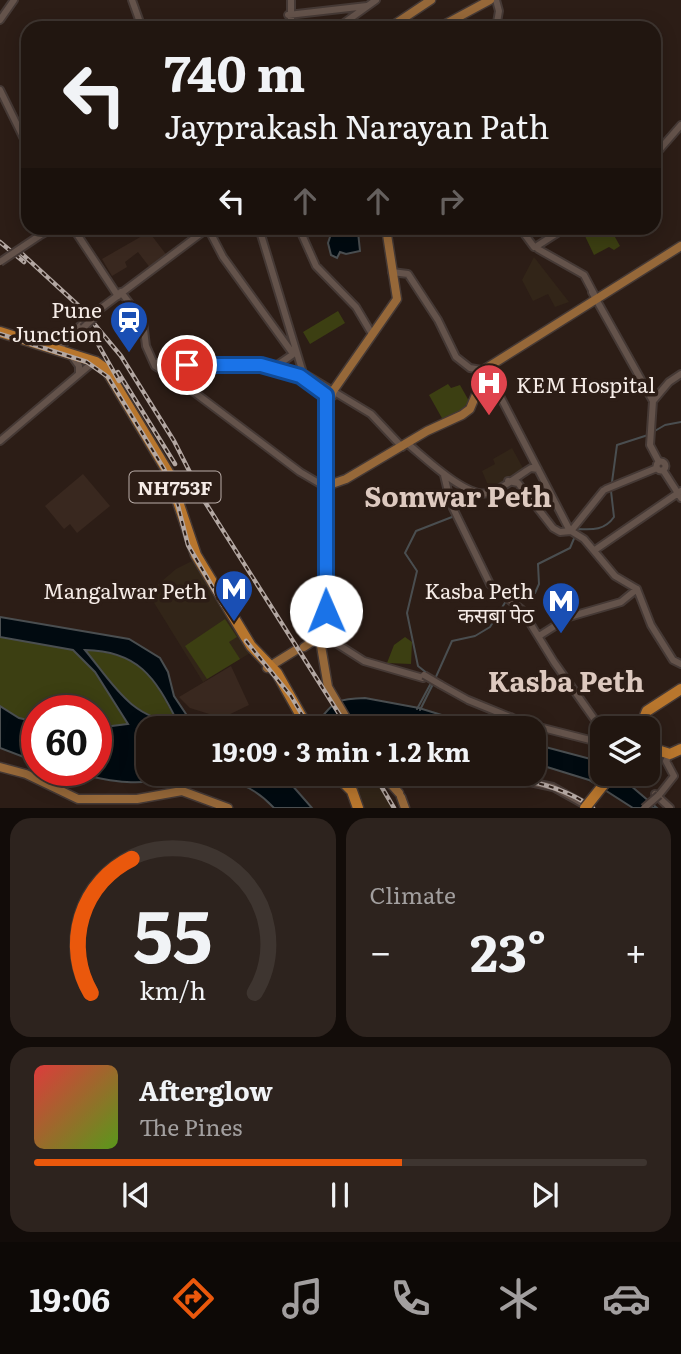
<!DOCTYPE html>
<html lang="en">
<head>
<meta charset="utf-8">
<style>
  :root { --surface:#211610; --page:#2d231e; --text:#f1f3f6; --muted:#a29f9f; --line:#3e3530; --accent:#ea580c }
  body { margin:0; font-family:Literata,"Noto Sans Devanagari",serif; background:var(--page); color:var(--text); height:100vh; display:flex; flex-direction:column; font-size:26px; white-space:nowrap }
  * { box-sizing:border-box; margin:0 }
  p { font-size:23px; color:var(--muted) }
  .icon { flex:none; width:38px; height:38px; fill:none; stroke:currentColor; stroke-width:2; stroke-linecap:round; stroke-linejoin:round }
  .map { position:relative; height:808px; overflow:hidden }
  .panel { display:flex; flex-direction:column; gap:10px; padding:10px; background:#120c09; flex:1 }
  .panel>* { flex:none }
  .guide { position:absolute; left:21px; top:21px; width:640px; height:214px; border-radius:21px; box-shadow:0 4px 18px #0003,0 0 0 2px var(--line); background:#211610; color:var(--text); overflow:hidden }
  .fabs { position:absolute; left:590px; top:716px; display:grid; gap:14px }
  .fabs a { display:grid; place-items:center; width:70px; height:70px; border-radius:14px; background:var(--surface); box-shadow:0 4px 18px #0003,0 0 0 2px var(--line); font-size:35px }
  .speed { position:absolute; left:21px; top:695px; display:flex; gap:14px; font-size:35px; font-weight:700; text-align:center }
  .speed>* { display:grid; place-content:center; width:91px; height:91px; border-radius:50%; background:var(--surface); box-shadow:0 4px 18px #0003,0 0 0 2px var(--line); line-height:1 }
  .speed .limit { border:10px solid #d22; background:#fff; color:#111 }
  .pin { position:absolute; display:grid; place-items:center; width:60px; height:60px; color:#fff; margin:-30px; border:4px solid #fff; border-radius:50%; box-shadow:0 2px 7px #0007 }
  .me { position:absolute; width:77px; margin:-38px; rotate:359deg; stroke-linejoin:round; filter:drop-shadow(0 0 5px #0008) }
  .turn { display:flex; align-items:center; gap:24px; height:147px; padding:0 28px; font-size:32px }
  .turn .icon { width:91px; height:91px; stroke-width:2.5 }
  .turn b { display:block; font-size:49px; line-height:60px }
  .lanes { display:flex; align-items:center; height:66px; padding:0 28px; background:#0003; justify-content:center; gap:35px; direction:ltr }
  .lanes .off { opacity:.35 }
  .big { font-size:52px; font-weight:700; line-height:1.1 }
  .panel .widget { flex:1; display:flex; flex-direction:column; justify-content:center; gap:10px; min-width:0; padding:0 24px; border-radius:21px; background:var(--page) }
  .panel .dial { align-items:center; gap:0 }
  .dial svg { height:182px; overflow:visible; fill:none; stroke:var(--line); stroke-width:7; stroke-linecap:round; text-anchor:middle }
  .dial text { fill:var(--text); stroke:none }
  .song { display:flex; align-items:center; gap:21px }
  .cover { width:84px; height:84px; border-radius:10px; background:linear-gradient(135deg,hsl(0 70% 55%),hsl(90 70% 35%)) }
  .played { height:7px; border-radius:4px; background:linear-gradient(90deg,var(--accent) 60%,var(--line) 60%) }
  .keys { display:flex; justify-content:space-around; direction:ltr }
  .heat { display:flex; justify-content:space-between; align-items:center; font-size:38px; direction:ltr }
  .panel .tiles { flex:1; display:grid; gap:10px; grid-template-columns:1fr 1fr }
  .widget:last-child { grid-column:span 2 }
  .trip { position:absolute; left:136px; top:716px; width:410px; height:70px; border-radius:21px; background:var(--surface); box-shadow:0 4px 18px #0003,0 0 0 2px var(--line); font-weight:700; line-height:70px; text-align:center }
  .dock { display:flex; height:112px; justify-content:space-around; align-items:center; background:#0d0906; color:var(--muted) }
  .dock .icon { width:49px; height:49px }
  .dock .selected { color:var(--accent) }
  .dock b { font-size:32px; color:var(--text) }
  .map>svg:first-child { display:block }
  .industrial { fill:#39281f }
  .education { fill:#322518 }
  .green { fill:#3c3f12 }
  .water { fill:#010a10; stroke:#4a4e50; stroke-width:2; fill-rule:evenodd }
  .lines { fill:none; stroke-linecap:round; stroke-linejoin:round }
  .stream { stroke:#4a4e50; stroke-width:2 }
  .secondary-casing { stroke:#453935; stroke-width:10 }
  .primary-casing { stroke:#453935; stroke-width:11 }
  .highway-casing { stroke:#453935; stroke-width:13 }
  .secondary { stroke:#64534b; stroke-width:6 }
  .primary { stroke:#966839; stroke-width:8 }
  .highway { stroke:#b8762d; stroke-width:10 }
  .rail-casing { stroke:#b3a7a2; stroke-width:4.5 }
  .rail { stroke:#2c1d16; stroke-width:2; stroke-dasharray:5; stroke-linecap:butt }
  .secondary-bridge-casing { stroke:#453935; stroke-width:10; stroke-linecap:butt }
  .highway-bridge-casing { stroke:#453935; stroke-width:13; stroke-linecap:butt }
  .secondary-bridge { stroke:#64534b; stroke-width:6 }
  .highway-bridge { stroke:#b8762d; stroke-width:10 }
  .route-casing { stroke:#114b97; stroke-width:18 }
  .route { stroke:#1a73e8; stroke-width:12 }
  .labels { text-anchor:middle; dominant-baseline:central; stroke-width:7; stroke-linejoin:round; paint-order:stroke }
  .shield { fill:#2c1d16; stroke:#b9ada8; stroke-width:2 }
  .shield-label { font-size:19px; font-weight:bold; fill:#f5ebe6 }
  .poi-label { font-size:21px; fill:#f5ebe6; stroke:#2c1d16; text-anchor:end }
  .district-label { font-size:28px; font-weight:bold; fill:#ddc9bf; stroke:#2c1d16 }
</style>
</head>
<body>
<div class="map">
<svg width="681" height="808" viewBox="0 0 681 808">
  <rect width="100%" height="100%" fill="#2c1d16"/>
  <!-- industrial -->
  <path class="industrial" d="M 149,232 L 168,257 L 151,269 L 138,252 L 125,262 L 127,267 L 112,276 L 102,259 Z
    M 83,474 L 110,506 L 77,533 L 70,524 L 64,529 L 45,506 Z
    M 231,666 L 249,705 L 222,718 L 190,708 L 179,697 Z"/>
  <!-- education -->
  <path class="education" d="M 534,257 L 569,302 L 555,307 L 548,294 L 533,301 L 522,280 Z
    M 512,448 L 524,470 L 490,490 L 482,471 L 495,464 L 493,459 Z
    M 192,561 L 250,653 L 203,682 L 148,593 L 176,569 Z
    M 374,777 L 392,808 L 360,808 L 349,784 Z"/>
  <!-- green -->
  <path class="green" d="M 587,228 L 610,228 L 620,246 L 614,250 L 609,247 L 594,255 L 585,236 Z
    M 338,311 L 345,323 L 310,344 L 303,332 Z
    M 448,384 L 451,388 L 460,385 L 469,401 L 461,412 L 443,420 L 429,395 Z
    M 225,619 L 237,637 L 229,642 L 240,659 L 207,679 L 185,646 Z
    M 0,637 L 73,650 L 95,672 L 128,725 L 96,728 L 96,710 L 37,710 L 37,722 L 19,718 L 0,706 Z
    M 405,637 L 412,642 L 411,664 L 387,663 L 394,645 Z
    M 84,649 C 149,659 146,668 177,721 C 131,719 112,681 84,649 Z"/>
  <!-- water -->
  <path class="water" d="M 353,229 L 358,232 L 360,251 L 346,254 L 340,252 L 337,258 L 331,255 L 328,243 L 331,234 Z
    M 0,617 L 129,639 L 160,658 L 168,672 L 174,696 L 188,717 L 208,728 L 149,728 L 149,774 L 290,774 L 291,784 L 312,808 L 274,808 C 230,760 183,785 127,782 C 106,781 84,775 64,770 L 96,770 L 96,728 L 128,724 L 95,672 L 73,650 L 0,637 ZM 85,650 C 138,651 155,677 177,721 C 132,721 111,681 85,650 Z
    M 365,698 L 419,708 L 484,728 L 365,728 L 360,720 L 355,728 L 312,728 C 335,705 327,699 365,698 Z
    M 0,706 L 19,718 L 37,722 L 37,762 L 0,748 Z
    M 534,744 L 602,762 L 602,774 L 617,774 L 657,808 L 633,808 L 589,780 L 534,763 Z"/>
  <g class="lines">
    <!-- stream -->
    <path class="stream" d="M 653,432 L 665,425 L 681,422
      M 423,461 L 443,478
      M 612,482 L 617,445 L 648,435
      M 511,598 L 535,593 L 539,584 L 538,564 L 570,548 L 578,529 C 593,530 605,530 614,517 L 611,491
      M 433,678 L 418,666 L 407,613 L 417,571 L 405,553 L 416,531 L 452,517 L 453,513
      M 435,679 L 452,641 L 475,636 L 490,627 L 506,601
      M 417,709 L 431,683
      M 420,710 L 433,684"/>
    <defs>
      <path id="secondary" d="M 132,0 L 142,28
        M 291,0 L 291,28
        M 288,15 L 367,6
        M 0,20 L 14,0
        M 344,23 L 376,0
        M 496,28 L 499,11 L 496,0
        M 0,90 L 28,147
        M 654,156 L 681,125
        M 73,228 L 118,296
        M 213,228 L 214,228
        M 259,228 L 303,373 L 371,414 L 402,447
        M 299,228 L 316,266 L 356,307 L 372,334
        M 520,228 L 534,247
        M 211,234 L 223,257 L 291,351
        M 39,236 L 53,228
        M 537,246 L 565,228
        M 538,249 L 584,275 L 594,294
        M 392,272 L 408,274 L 438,320 L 456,357 L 470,368 L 481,370
        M 121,292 L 143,321 L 146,346 L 155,366 L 178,380 L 300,472 L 329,489
        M 592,292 L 653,401 L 650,445 L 659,462
        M 96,312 L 204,231
        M 57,351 L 81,325
        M 74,359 L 79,366 L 79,374
        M 157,363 L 177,375
        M 273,368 L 292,355
        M 169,370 L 190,365 L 261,365 L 300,376
        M 300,374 L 321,392 L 333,396
        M 482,378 L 500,396 L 570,531
        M 653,401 L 669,382 L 681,374
        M 0,441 L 91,364
        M 408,444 C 424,457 467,499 489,493 C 503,489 519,475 531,468 L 538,469
        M656.5 466a4.5 4.5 0 1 1 9 0a4.5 4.5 0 1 1-9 0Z
        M 663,470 L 681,498
        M 444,475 L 451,504 L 490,584 L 522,610 L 554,662 L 602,730
        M 508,481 L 518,483 L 553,528 L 560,532 L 571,531 L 584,539 L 615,576 L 637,589 L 651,625 L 673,660 L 681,664
        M 606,489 L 657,468
        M 571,531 L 603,491
        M 595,550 L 681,491
        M 327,623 L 336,643
        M 320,633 L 364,661 L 423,678
        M 539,636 L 569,617 L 621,602 L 637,589
        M 441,685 L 468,700 L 527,724 L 602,743
        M 506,728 L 511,717
        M 492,774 L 553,787 L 589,807
        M 655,794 L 670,808
        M 659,795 L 674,776 L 666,761 L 670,754"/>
      <path id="primary" d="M 389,28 L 431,0
        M 438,28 L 490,0
        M 485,369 L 681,246
        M 329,485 L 346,479 L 427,431 L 462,415 L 470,409 L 482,380
        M 319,634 L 328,687 L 352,728
        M 304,647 L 324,634 L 329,611 L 327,405 L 333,391 L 397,299 L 386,228
        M 267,668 L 296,650
        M 0,767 L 26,774 L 78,799 L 137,799 L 182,791 L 228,808
        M 382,774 L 399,793
        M 401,797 L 405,808"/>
      <path id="highway" d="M 0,332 L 96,362 L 106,369 L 168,472 L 196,555 L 251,646 L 277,673 L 308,728
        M 640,728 L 647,711 L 681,689
        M 648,747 L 670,754 L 681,749
        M 335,774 L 352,791 L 358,808"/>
    </defs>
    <!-- secondary casing -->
    <use href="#secondary" class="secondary-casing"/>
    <!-- primary casing -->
    <use href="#primary" class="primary-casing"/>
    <!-- highway casing -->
    <use href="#highway" class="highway-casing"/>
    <!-- secondary -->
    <use href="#secondary" class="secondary"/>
    <!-- primary -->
    <use href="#primary" class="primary"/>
    <!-- highway -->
    <use href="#highway" class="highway"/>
    <defs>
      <path id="rail" d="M 0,242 L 24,262
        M 20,252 L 80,307 L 121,356 L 174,441 L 205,502 L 348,728
        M 90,330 L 119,381
        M 0,334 L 87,362 L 108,377 L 164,469 L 175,494 L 188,545 L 223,605
        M 118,372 L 175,464
        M 246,641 L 291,696 L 310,728
        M 374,774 L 394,808
        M 480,774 C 519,777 562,785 593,808"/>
    </defs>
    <!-- rail casing -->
    <use href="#rail" class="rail-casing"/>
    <!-- rail -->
    <use href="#rail" class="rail"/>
    <defs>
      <path id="secondary-bridge" d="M 0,262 L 39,236
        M 83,328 L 98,314
        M 424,675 L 441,685
        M 644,808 L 659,795"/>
      <path id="highway-bridge" d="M 585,808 L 612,774"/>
    </defs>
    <!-- secondary-bridge casing -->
    <use href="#secondary-bridge" class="secondary-bridge-casing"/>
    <!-- highway-bridge casing -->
    <use href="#highway-bridge" class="highway-bridge-casing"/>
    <!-- secondary-bridge -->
    <use href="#secondary-bridge" class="secondary-bridge"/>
    <!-- highway-bridge -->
    <use href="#highway-bridge" class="highway-bridge"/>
  </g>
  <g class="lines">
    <defs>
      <path id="route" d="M 187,365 L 261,365 L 300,376 L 326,395 L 326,611"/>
    </defs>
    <!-- route casing -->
    <use href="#route" class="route-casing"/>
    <!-- route -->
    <use href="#route" class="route"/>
  </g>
  <!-- icons -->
  <defs>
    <symbol id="station-pin" viewBox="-11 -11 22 30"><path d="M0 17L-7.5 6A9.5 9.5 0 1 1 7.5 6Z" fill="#1a4fb4" stroke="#2c1d16"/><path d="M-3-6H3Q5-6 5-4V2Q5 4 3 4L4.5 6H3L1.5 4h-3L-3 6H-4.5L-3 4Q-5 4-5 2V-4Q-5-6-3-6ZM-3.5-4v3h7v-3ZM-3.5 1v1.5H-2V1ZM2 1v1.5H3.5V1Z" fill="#fff"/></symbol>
    <symbol id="hospital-pin" viewBox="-11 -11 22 30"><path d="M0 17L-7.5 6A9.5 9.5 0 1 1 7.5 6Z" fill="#e0444e" stroke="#2c1d16"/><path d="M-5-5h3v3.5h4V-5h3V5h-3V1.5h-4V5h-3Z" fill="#fff"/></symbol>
    <symbol id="metro-pin" viewBox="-11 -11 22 30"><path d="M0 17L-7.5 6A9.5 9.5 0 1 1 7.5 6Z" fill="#1a4fb4" stroke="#2c1d16"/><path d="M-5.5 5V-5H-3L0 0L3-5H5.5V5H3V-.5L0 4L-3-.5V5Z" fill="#fff"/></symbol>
  </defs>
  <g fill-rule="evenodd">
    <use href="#station-pin" x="107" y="298" width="44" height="60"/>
    <use href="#hospital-pin" x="467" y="361" width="44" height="60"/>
    <use href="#metro-pin" x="212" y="567" width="44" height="60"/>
    <use href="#metro-pin" x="539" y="579" width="44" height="60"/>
  </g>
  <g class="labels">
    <!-- shield labels -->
    <rect class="shield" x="129.5" y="471.5" width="91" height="31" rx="5"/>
    <g class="shield-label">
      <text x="175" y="487">NH753F</text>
    </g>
    <!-- poi labels -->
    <g class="poi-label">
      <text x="102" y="308">Pune<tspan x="102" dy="24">Junction</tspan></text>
      <text x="516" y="383" text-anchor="start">KEM Hospital</text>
      <text x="207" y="589">Mangalwar Peth</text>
      <text x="534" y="589">Kasba Peth<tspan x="534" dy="24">कसबा पेठ</tspan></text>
    </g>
    <!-- district labels -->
    <g class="district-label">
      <text x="458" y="495">Somwar Peth</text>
      <text x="566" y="680">Kasba Peth</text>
    </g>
  </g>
</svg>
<div class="fabs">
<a><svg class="icon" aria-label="layers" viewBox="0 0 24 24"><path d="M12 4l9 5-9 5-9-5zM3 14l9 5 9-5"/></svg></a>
</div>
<div class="speed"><div class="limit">60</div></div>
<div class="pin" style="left:187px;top:365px;background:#d93025"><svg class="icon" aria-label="arrive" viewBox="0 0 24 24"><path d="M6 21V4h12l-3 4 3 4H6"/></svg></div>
<svg class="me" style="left:326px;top:611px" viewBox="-20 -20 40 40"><circle r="19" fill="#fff"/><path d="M0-13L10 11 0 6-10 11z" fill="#1a73e8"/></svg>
<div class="trip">19:09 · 3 min · 1.2 km</div>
<div class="guide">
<div class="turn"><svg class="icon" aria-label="left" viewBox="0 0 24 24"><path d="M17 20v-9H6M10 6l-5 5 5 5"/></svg><div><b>740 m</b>Jayprakash Narayan Path</div></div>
<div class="lanes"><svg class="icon" aria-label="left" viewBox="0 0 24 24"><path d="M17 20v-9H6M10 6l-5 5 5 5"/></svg><svg class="icon off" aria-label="ahead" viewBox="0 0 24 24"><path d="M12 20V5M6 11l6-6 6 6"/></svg><svg class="icon off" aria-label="ahead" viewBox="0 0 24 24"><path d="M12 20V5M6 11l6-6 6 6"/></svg><svg class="icon off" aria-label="right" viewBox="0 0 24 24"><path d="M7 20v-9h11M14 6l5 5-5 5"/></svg></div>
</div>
</div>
<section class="panel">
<div class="tiles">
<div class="widget dial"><svg viewBox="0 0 100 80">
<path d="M14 69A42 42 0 1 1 86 69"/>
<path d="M14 69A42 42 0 0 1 32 10" stroke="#ea580c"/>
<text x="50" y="56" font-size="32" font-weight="700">55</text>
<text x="50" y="72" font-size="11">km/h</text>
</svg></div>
<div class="widget"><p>Climate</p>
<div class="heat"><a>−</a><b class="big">23°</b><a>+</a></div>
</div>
<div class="widget">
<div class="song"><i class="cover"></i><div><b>Afterglow</b><p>The Pines</p></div></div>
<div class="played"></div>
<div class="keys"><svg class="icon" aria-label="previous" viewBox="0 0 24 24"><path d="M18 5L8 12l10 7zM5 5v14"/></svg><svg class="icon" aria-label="pause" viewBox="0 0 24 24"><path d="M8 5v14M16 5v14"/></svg><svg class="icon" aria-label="next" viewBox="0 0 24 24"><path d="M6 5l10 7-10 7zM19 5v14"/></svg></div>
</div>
</div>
</section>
<nav class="dock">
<b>19:06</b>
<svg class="icon selected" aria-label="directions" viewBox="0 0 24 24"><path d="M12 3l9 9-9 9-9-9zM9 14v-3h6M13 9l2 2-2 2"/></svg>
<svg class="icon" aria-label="music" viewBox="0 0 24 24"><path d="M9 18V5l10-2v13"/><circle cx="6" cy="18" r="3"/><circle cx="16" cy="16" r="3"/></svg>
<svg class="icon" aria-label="phone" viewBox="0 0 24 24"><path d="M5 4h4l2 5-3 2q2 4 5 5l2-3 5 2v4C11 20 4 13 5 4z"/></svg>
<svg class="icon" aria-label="climate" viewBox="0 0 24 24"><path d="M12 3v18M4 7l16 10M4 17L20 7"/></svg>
<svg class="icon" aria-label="car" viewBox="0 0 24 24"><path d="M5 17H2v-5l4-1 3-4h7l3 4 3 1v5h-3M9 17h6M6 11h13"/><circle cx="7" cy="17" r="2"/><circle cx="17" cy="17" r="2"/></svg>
</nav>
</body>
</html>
